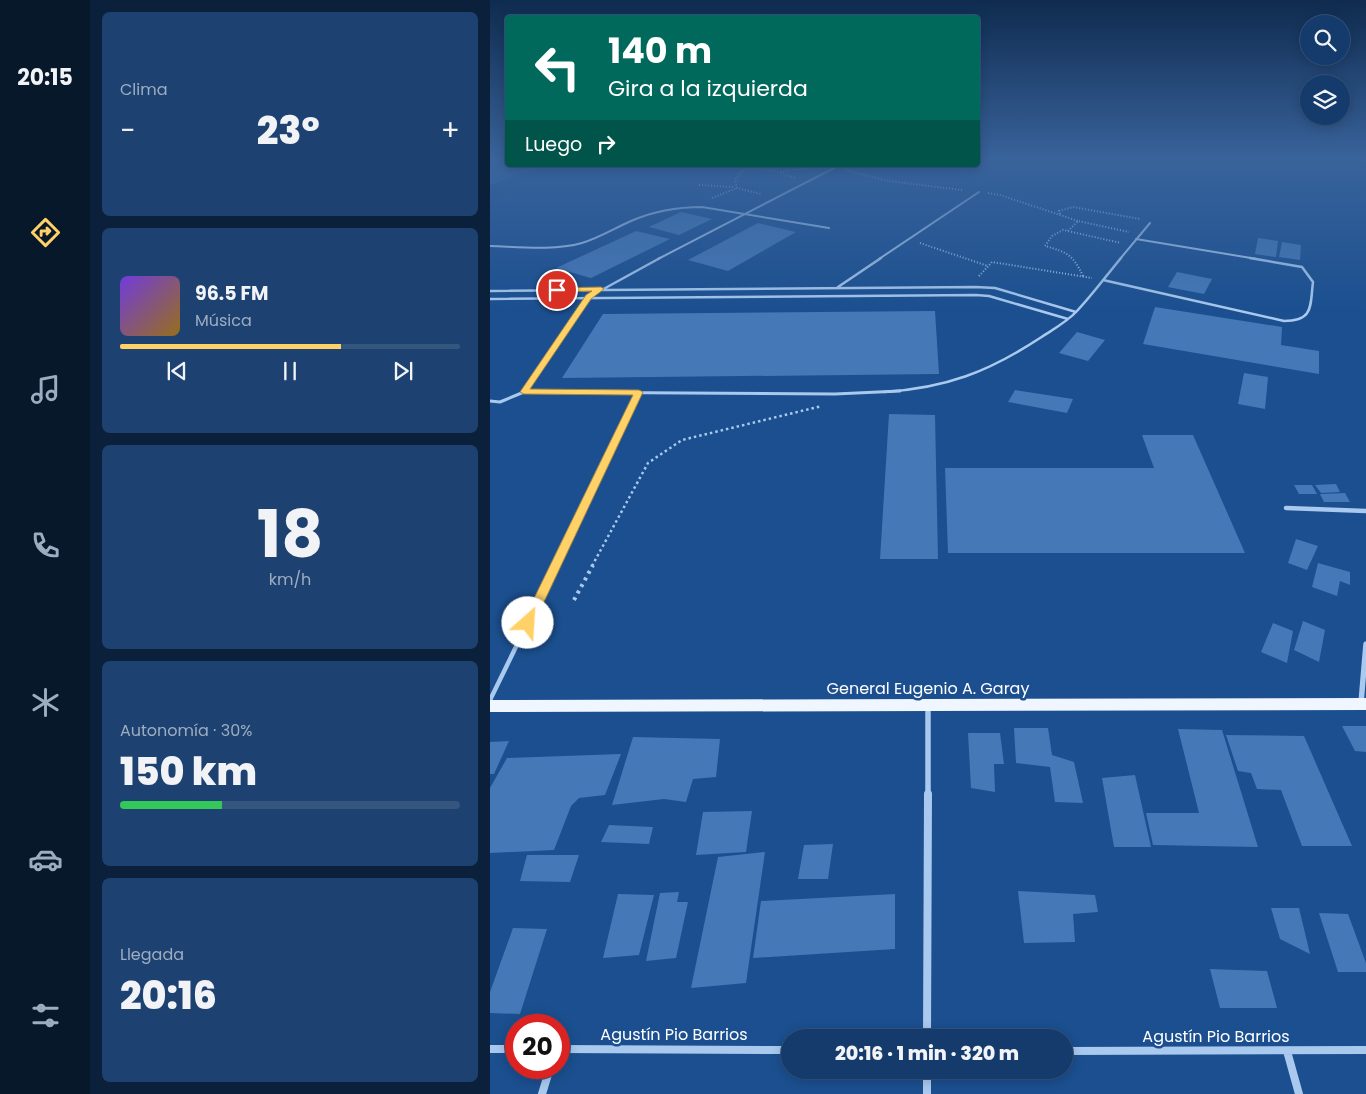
<!DOCTYPE html>
<html lang="es">
<head>
<meta charset="utf-8">
<style>
  :root { --surface:#143b6b; --page:#1d4271; --text:#f1f3f6; --muted:#9dadc1; --line:#33557e; --accent:#ffd166 }
  body { margin:0; font-family:Poppins,sans-serif; background:var(--page); color:var(--text); height:100vh; display:flex; flex-direction:column; font-size:19px; white-space:nowrap }
  * { box-sizing:border-box; margin:0 }
  p { font-size:16px; color:var(--muted) }
  .icon { flex:none; width:28px; height:28px; fill:none; stroke:currentColor; stroke-width:2; stroke-linecap:round; stroke-linejoin:round }
  .map { position:relative; flex:1; overflow:hidden }
  .drawer { display:flex; flex-direction:column; gap:12px; padding:12px; background:#0b203b; width:400px }
  .drawer>* { flex:none }
  .hud { position:absolute; left:15px; top:15px; width:475px; height:152px; border-radius:5px; box-shadow:0 2px 12px #0003,0 0 0 1px var(--line); background:#00695c; color:#fff; overflow:hidden }
  .buttons { position:absolute; left:810px; top:15px; display:grid; gap:10px }
  .buttons a { display:grid; place-items:center; width:50px; height:50px; border-radius:50%; background:var(--surface); box-shadow:0 2px 12px #0003,0 0 0 1px var(--line); font-size:25px }
  .speed { position:absolute; left:15px; top:1014px; display:flex; gap:10px; font-size:25px; font-weight:700; text-align:center }
  .speed>* { display:grid; place-content:center; width:65px; height:65px; border-radius:50%; background:var(--surface); box-shadow:0 2px 12px #0003,0 0 0 1px var(--line); line-height:1 }
  .speed .limit { border:8px solid #d22; background:#fff; color:#111 }
  .pin { position:absolute; display:grid; place-items:center; width:42px; height:42px; color:#fff; margin:-21px; border:2px solid #fff; border-radius:50%; box-shadow:0 1px 5px #0007 }
  .me { position:absolute; width:55px; margin:-28px; rotate:26deg; stroke-linejoin:round; filter:drop-shadow(0 0 4px #0008) }
  .turn { display:flex; align-items:center; gap:18px; height:105px; padding:0 20px; font-size:22px }
  .turn .icon { width:65px; height:65px; stroke-width:2.5 }
  .turn b { display:block; font-size:35px; line-height:42px }
  .then { display:flex; align-items:center; height:48px; padding:0 20px; background:#0003; gap:10px; font-size:19px }
  .big { font-size:38px; font-weight:800; line-height:1.1 }
  .drawer .card { flex:1; display:flex; flex-direction:column; justify-content:center; gap:8px; min-width:0; padding:0 18px; border-radius:8px; background:var(--page) }
  .drawer .dial { align-items:center; gap:0 }
  .dial b { font-size:65px; line-height:1 }
  .song { display:flex; align-items:center; gap:15px }
  .cover { width:60px; height:60px; border-radius:8px; background:linear-gradient(135deg,hsl(260 70% 55%),hsl(40 70% 35%)) }
  .played { height:5px; border-radius:2px; background:linear-gradient(90deg,var(--accent) 65%,var(--line) 65%) }
  .keys { display:flex; justify-content:space-around; direction:ltr }
  .heat { display:flex; justify-content:space-between; align-items:center; font-size:28px; direction:ltr }
  .charge { height:8px; border-radius:4px; background:linear-gradient(90deg,#34c759 30%,var(--line) 0) }
  .trip { position:absolute; left:291px; top:1029px; width:292px; height:50px; border-radius:25px; background:var(--surface); box-shadow:0 2px 12px #0003,0 0 0 1px var(--line); font-weight:800; line-height:50px; text-align:center }
  main { display:flex; flex:1; min-height:0 }
  .tab-bar { display:flex; flex-direction:column; width:90px; justify-content:space-around; align-items:center; background:#08182b; color:var(--muted) }
  .tab-bar .icon { width:35px; height:35px }
  .tab-bar .active { color:var(--accent) }
  .tab-bar b { font-size:22px; color:var(--text) }
  .map>svg:first-child { display:block }
  .green { fill:#2e69ad }
  .building { fill:#4478b7 }
  .lines { fill:none; stroke-linecap:round; stroke-linejoin:round }
  .path-far2 { stroke:#a9c9ee; stroke-width:2; stroke-dasharray:1 2; stroke-linecap:butt }
  .path-far1 { stroke:#a9c9ee; stroke-width:2.5; stroke-dasharray:2.5 3; stroke-linecap:butt }
  .path { stroke:#a9c9ee; stroke-width:4; stroke-dasharray:3 4.5; stroke-linecap:butt }
  .service-far3 { stroke:#a9c9ee; stroke-width:2 }
  .service-far2 { stroke:#a9c9ee; stroke-width:2.5 }
  .service-far1 { stroke:#a9c9ee; stroke-width:3 }
  .service { stroke:#a9c9ee; stroke-width:4.5 }
  .minor-far2 { stroke:#a9c9ee; stroke-width:4.5 }
  .minor-far1 { stroke:#a9c9ee; stroke-width:5.5 }
  .minor { stroke:#a9c9ee; stroke-width:8 }
  .primary { fill:#f0f6ff; fill-rule:evenodd }
  .route { fill:#ffd166; stroke:#a68842 }
  .labels { text-anchor:middle; dominant-baseline:central; stroke-width:5; stroke-linejoin:round; paint-order:stroke }
  .near-street-label { font-size:16px; fill:#fff; stroke:#1b4f8f }
</style>
</head>
<body>
<main>
<nav class="tab-bar">
<b>20:15</b>
<svg class="icon active" aria-label="directions" viewBox="0 0 24 24"><path d="M12 3l9 9-9 9-9-9zM9 14v-3h6M13 9l2 2-2 2"/></svg>
<svg class="icon" aria-label="music" viewBox="0 0 24 24"><path d="M9 18V5l10-2v13"/><circle cx="6" cy="18" r="3"/><circle cx="16" cy="16" r="3"/></svg>
<svg class="icon" aria-label="phone" viewBox="0 0 24 24"><path d="M5 4h4l2 5-3 2q2 4 5 5l2-3 5 2v4C11 20 4 13 5 4z"/></svg>
<svg class="icon" aria-label="climate" viewBox="0 0 24 24"><path d="M12 3v18M4 7l16 10M4 17L20 7"/></svg>
<svg class="icon" aria-label="car" viewBox="0 0 24 24"><path d="M5 17H2v-5l4-1 3-4h7l3 4 3 1v5h-3M9 17h6M6 11h13"/><circle cx="7" cy="17" r="2"/><circle cx="17" cy="17" r="2"/></svg>
<svg class="icon" aria-label="filters" viewBox="0 0 24 24"><path d="M4 7h16M4 17h16"/><circle cx="9" cy="7" r="2"/><circle cx="15" cy="17" r="2"/></svg>
</nav>
<section class="drawer">
<div class="card"><p>Clima</p>
<div class="heat"><a>−</a><b class="big">23°</b><a>+</a></div>
</div>
<div class="card">
<div class="song"><i class="cover"></i><div><b>96.5 FM</b><p>Música</p></div></div>
<div class="played"></div>
<div class="keys"><svg class="icon" aria-label="previous" viewBox="0 0 24 24"><path d="M18 5L8 12l10 7zM5 5v14"/></svg><svg class="icon" aria-label="pause" viewBox="0 0 24 24"><path d="M8 5v14M16 5v14"/></svg><svg class="icon" aria-label="next" viewBox="0 0 24 24"><path d="M6 5l10 7-10 7zM19 5v14"/></svg></div>
</div>
<div class="card dial"><b>18</b><p>km/h</p></div>
<div class="card"><p>Autonomía · 30%</p><b class="big">150 km</b><div class="charge"></div></div>
<div class="card"><p>Llegada</p><b class="big">20:16</b></div>
</section>
<div class="map">
<svg width="876" height="1094" viewBox="0 0 876 1094">
  <rect width="100%" height="100%" fill="#1b4f8f"/>
  <!-- green -->
  <path class="green" d="M 0,158 L 17,158 L 18,165 L 56,165 L 0,185 Z"/>
  <!-- building -->
  <path class="building" d="M 191,212 L 222,219 L 189,235 L 159,227 Z
    M 268,223 L 306,232 L 238,271 L 198,260 Z
    M 146,231 L 180,239 L 101,278 L 66,268 Z
    M 768,238 L 788,241 L 786,257 L 765,254 Z
    M 792,242 L 811,245 L 810,260 L 789,257 Z
    M 687,272 L 722,279 L 714,294 L 678,287 Z
    M 665,307 L 792,327 L 791,345 L 829,351 L 829,374 L 653,344 Z
    M 445,311 L 449,374 L 72,378 L 113,314 Z
    M 587,332 L 615,340 L 598,361 L 569,353 Z
    M 754,373 L 778,377 L 775,409 L 748,404 Z
    M 525,390 L 583,399 L 577,413 L 518,402 Z
    M 399,414 L 445,415 L 448,559 L 390,559 Z
    M 652,435 L 703,435 L 755,553 L 458,553 L 455,468 L 664,468 Z
    M 846,484 L 850,492 L 831,493 L 825,485 Z
    M 804,485 L 822,485 L 827,494 L 809,494 Z
    M 855,493 L 860,502 L 834,502 L 830,494 Z
    M 806,539 L 828,546 L 817,570 L 798,563 Z
    M 828,563 L 860,572 L 860,585 L 850,581 L 847,596 L 822,587 Z
    M 813,621 L 835,630 L 829,662 L 804,650 Z
    M 783,623 L 803,631 L 797,663 L 771,652 Z
    M 852,726 L 876,726 L 876,752 L 865,751 Z
    M 524,728 L 558,728 L 562,755 L 584,762 L 593,803 L 565,802 L 560,767 L 526,763 Z
    M 688,729 L 732,730 L 768,847 L 663,845 L 656,813 L 709,813 Z
    M 478,733 L 510,733 L 514,764 L 504,764 L 505,792 L 481,788 Z
    M 736,735 L 814,736 L 862,846 L 812,846 L 791,790 L 767,789 L 761,773 L 748,771 Z
    M 143,737 L 230,739 L 226,777 L 203,779 L 196,802 L 174,799 L 122,805 Z
    M 19,741 L 4,774 L 0,774 L 0,742 Z
    M 131,754 L 115,795 L 89,798 L 81,806 L 64,850 L 0,853 L 0,788 L 17,758 Z
    M 645,775 L 661,847 L 624,847 L 612,778 Z
    M 262,811 L 256,852 L 206,855 L 213,812 Z
    M 119,825 L 163,827 L 159,844 L 111,842 Z
    M 343,844 L 338,879 L 308,879 L 314,845 Z
    M 275,852 L 256,983 L 201,988 L 228,857 Z
    M 37,855 L 89,855 L 80,882 L 30,881 Z
    M 528,891 L 605,895 L 608,912 L 583,914 L 585,942 L 534,943 Z
    M 189,892 L 187,902 L 198,902 L 186,958 L 156,961 L 170,893 Z
    M 128,894 L 164,895 L 149,955 L 113,958 Z
    M 405,894 L 405,949 L 263,958 L 271,901 Z
    M 781,908 L 809,908 L 820,954 L 790,939 Z
    M 829,913 L 858,914 L 876,963 L 876,972 L 848,972 Z
    M 23,928 L 57,929 L 30,1014 L 0,1013 L 0,992 Z
    M 720,969 L 777,971 L 787,1008 L 730,1008 Z"/>
  <g class="lines">
    <!-- path-far2 -->
    <path class="path-far2" d="M 246,165 L 289,172 L 321,168
      M 265,165 L 251,172 L 245,180 L 247,188 L 271,194
      M 356,170 L 399,181 L 472,190
      M 290,172 L 305,178
      M 209,185 L 243,187
      M 498,193 L 510,195 L 588,221
      M 222,198 L 247,188
      M 570,214 L 569,211 L 583,207 L 650,219
      M 578,231 L 588,221 L 639,232
      M 430,243 L 498,266
      M 489,276 L 502,262 L 602,278
      M 593,276 C 583,255 577,252 555,246 L 562,236 L 573,230 L 631,243"/>
    <!-- path-far1 -->
    <path class="path-far1" d="M 102,566 L 158,463 L 192,440 L 332,406"/>
    <!-- path -->
    <path class="path" d="M 84,600 L 103,565"/>
    <!-- service-far3 -->
    <path class="service-far3" d="M 646,239 L 767,259
      M 0,246 C 30,247 63,251 92,243 C 109,238 125,228 141,221 C 164,211 187,207 212,207 L 339,228
      M 168,259 L 346,167
      M 389,259 L 489,192
      M 630,259 L 660,223"/>
    <!-- service-far2 -->
    <path class="service-far2" d="M 613,280 L 794,321 C 824,321 820,306 823,282 L 812,267 L 760,258
      M 348,287 L 391,258
      M 0,291 L 486,287 L 505,288 L 586,312
      M 0,299 L 486,295 L 499,296 L 578,319
      M 33,392 L 110,392
      M 34,392 L 99,297 L 170,258
      M 394,392 C 456,388 498,372 550,338 C 562,330 577,322 587,311 C 603,294 616,276 631,258"/>
    <!-- service-far1 -->
    <path class="service-far1" d="M 0,401 L 10,402 L 34,392 L 345,394 L 410,391
      M 65,566 L 149,392"/>
    <!-- service -->
    <path class="service" d="M 0,700 L 66,565"/>
    <!-- minor-far2 -->
    <path class="minor-far2" d="M 796,508 L 876,511"/>
    <!-- minor-far1 -->
    <path class="minor-far1" d="M 871,703 L 876,644
      M 438,795 L 438,706"/>
    <!-- minor -->
    <path class="minor" d="M 437,1038 L 438,794
      M 0,1049 L 26,1049
      M 69,1049 L 300,1050
      M 575,1051 L 876,1050
      M 797,1051 L 809,1094
      M 437,1070 L 437,1094
      M 52,1094 L 60,1068"/>
    <!-- primary -->
    <path class="primary" d="M 876,698 L 876,710 L 0,712 L 0,700 Z"/>
  </g>
  <!-- sky -->
  <linearGradient id="sky" x2="0" y2="1"><stop stop-color="#0f2b4f"/><stop offset="0.51" stop-color="#39639b"/><stop offset="1" stop-color="#39639b" stop-opacity="0"/></linearGradient>
  <rect width="876" height="311" fill="url(#sky)"/>
  <!-- route -->
  <path class="route" d="M 111,287 L 114,289 L 101,299 L 40,389 L 149,390 L 153,392 L 44,623 L 43,626 L 34,626 L 32,623 L 143,395 L 34,394 L 30,392 L 96,295 L 102,291 L 67,292 L 64,291 L 64,288 Z"/>
  <g class="labels">
    <!-- near-street labels -->
    <g class="near-street-label">
      <text x="438" y="688">General Eugenio A. Garay</text>
      <text x="184" y="1034">Agustín Pio Barrios</text>
      <text x="726" y="1036">Agustín Pio Barrios</text>
    </g>
  </g>
</svg>
<div class="buttons">
<a><svg class="icon" aria-label="search" viewBox="0 0 24 24"><circle cx="10" cy="10" r="6"/><path d="M15 15l6 6"/></svg></a>
<a><svg class="icon" aria-label="layers" viewBox="0 0 24 24"><path d="M12 4l9 5-9 5-9-5zM3 14l9 5 9-5"/></svg></a>
</div>
<div class="speed"><div class="limit">20</div></div>
<div class="pin" style="left:67px;top:290px;background:#d93025"><svg class="icon" aria-label="arrive" viewBox="0 0 24 24"><path d="M6 21V4h12l-3 4 3 4H6"/></svg></div>
<svg class="me" style="left:38px;top:623px" viewBox="-20 -20 40 40"><circle r="19" fill="#fff"/><path d="M0-13L10 11 0 6-10 11z" fill="#ffd166"/></svg>
<div class="trip">20:16 · 1 min · 320 m</div>
<div class="hud">
<div class="turn"><svg class="icon" aria-label="left" viewBox="0 0 24 24"><path d="M17 20v-9H6M10 6l-5 5 5 5"/></svg><div><b>140 m</b>Gira a la izquierda</div></div>
<div class="then">Luego<svg class="icon" aria-label="right" viewBox="0 0 24 24"><path d="M7 20v-9h11M14 6l5 5-5 5"/></svg></div>
</div>
</div>
</main>
</body>
</html>
